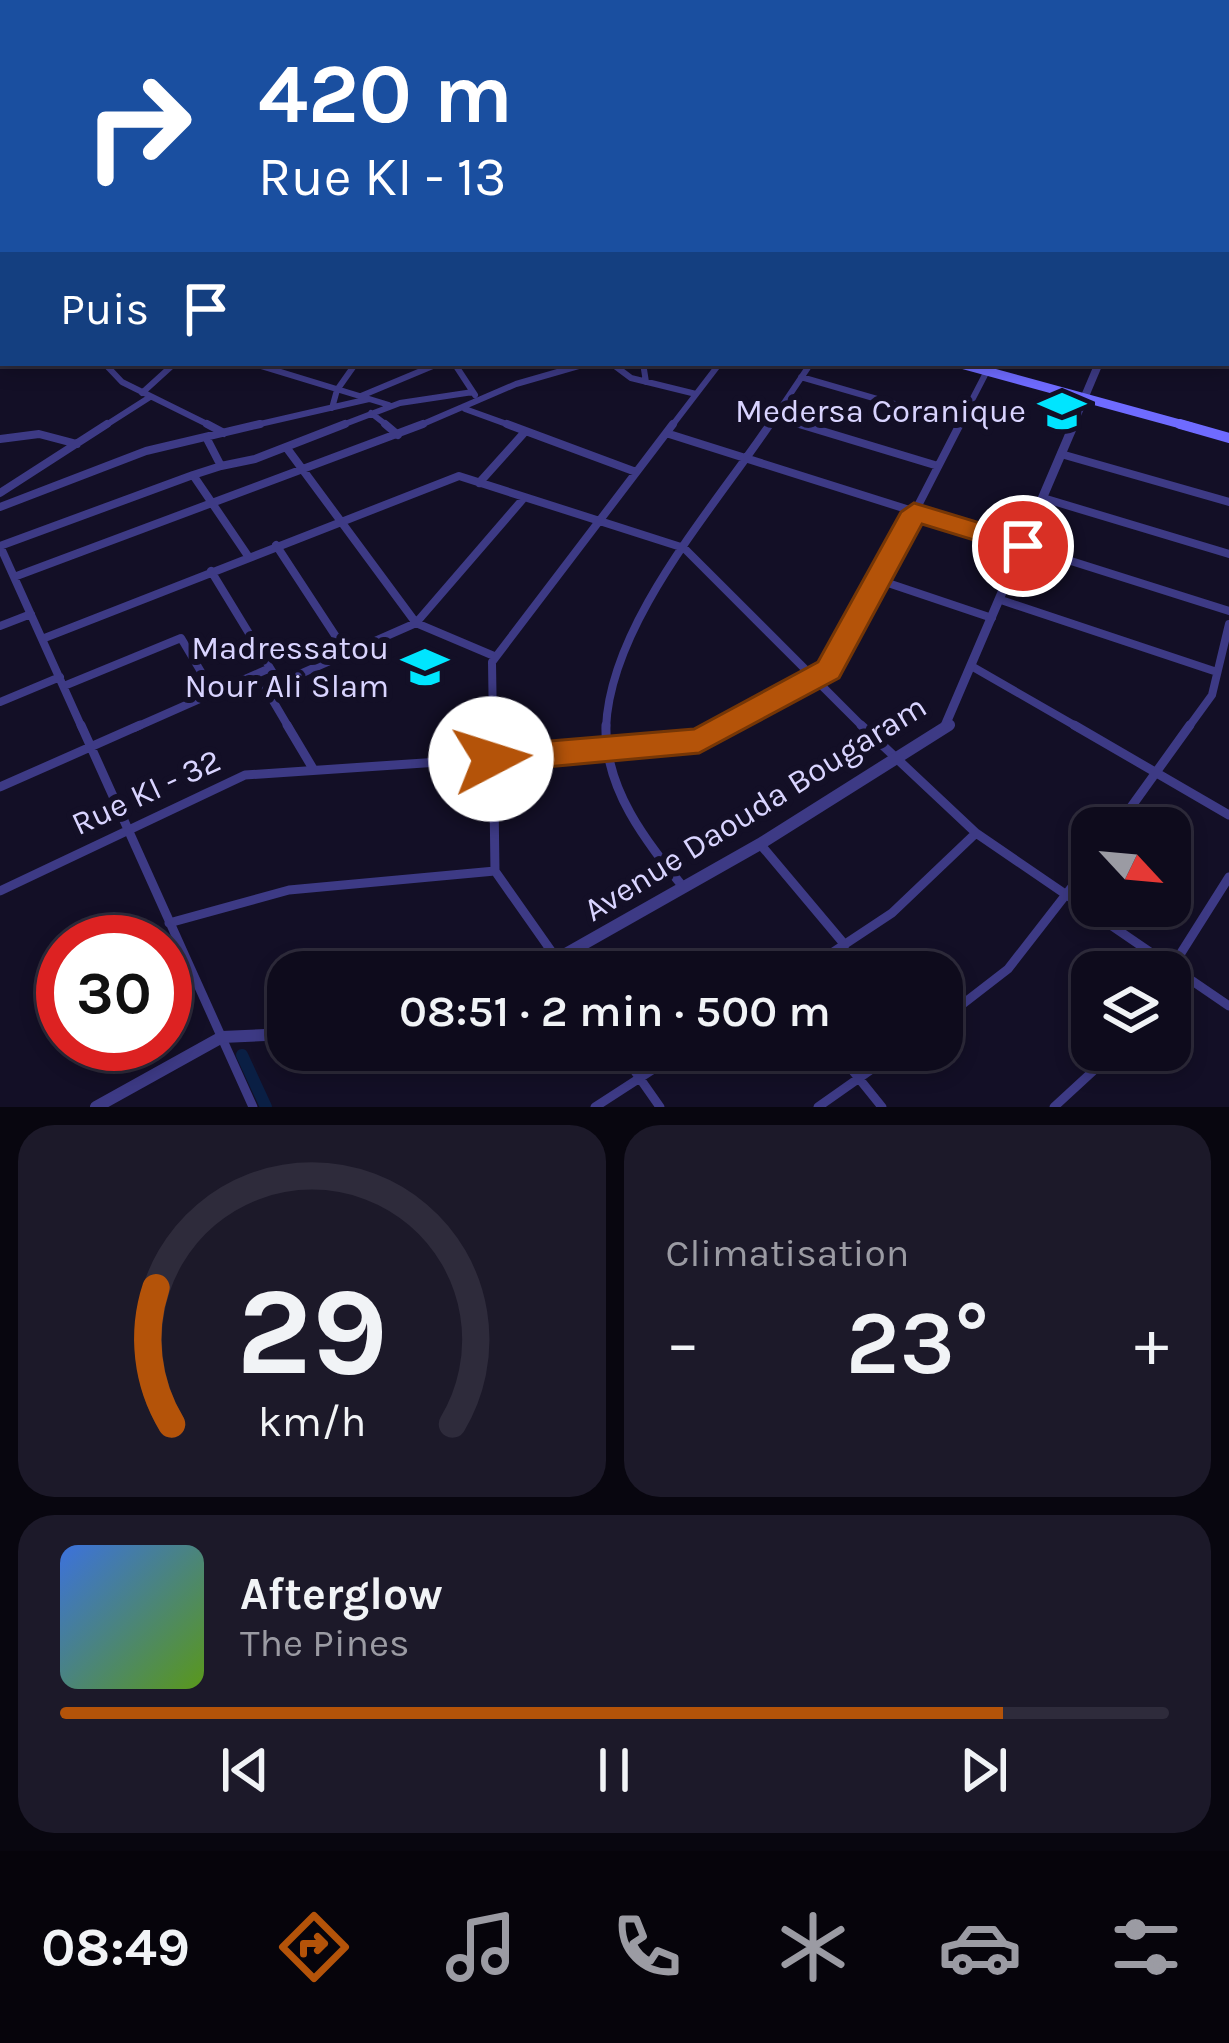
<!DOCTYPE html>
<html lang="fr">
<head>
<meta charset="utf-8">
<style>
  :root { --surface:#0e0b1c; --page:#1c1929; --text:#f1f3f6; --muted:#9b9ba3; --line:#2e2b3b; --accent:#b45309 }
  body { margin:0; font-family:Karla,sans-serif; background:var(--page); color:var(--text); height:100vh; display:flex; flex-direction:column; font-size:45px; white-space:nowrap }
  * { box-sizing:border-box; margin:0 }
  p { font-size:39px; color:var(--muted) }
  .icon { flex:none; width:66px; height:66px; fill:none; stroke:currentColor; stroke-width:2; stroke-linecap:round; stroke-linejoin:round }
  .map { position:relative; height:1107px; overflow:hidden }
  .details { display:flex; flex-direction:column; gap:18px; padding:18px; background:#08060f; flex:1 }
  .details>* { flex:none }
  .guide { position:absolute; left:0px; top:0px; width:1230px; height:366px; box-shadow:0 6px 18px #0003,0 0 0 3px var(--line); background:#1a4fa0; color:#fff; overflow:hidden }
  .needle { width:78px; rotate:116deg }
  .buttons { position:absolute; left:1071px; top:807px; display:grid; gap:24px }
  .buttons a { display:grid; place-items:center; width:120px; height:120px; border-radius:24px; background:var(--surface); box-shadow:0 6px 18px #0003,0 0 0 3px var(--line); font-size:60px }
  .speed { position:absolute; left:36px; top:915px; display:flex; gap:24px; font-size:60px; font-weight:700; text-align:center }
  .speed>* { display:grid; place-content:center; width:156px; height:156px; border-radius:50%; background:var(--surface); box-shadow:0 6px 18px #0003,0 0 0 3px var(--line); line-height:1 }
  .speed .limit { border:18px solid #d22; background:#fff; color:#111 }
  .pin { position:absolute; display:grid; place-items:center; width:102px; height:102px; color:#fff; margin:-51px; border:6px solid #fff; border-radius:50%; box-shadow:0 3px 12px #0007 }
  .me { position:absolute; width:132px; margin:-66px; rotate:85deg; stroke-linejoin:round; filter:drop-shadow(0 0 9px #0008) }
  .turn { display:flex; align-items:center; gap:42px; height:252px; padding:0 60px; font-size:54px }
  .turn .icon { width:156px; height:156px; stroke-width:2.5 }
  .turn b { display:block; font-size:84px; line-height:102px }
  .then { display:flex; align-items:center; height:114px; padding:0 60px; background:#0003; gap:24px; font-size:45px }
  .big { font-size:90px; font-weight:600; line-height:1.1 }
  .details .widget { flex:1; display:flex; flex-direction:column; justify-content:center; gap:18px; min-width:0; padding:0 42px; border-radius:36px; background:var(--page) }
  .details .dial { align-items:center; gap:0 }
  .dial svg { height:312px; overflow:visible; fill:none; stroke:var(--line); stroke-width:7; stroke-linecap:round; text-anchor:middle }
  .dial text { fill:var(--text); stroke:none }
  .song { display:flex; align-items:center; gap:36px }
  .cover { width:144px; height:144px; border-radius:18px; background:linear-gradient(135deg,hsl(220 70% 55%),hsl(90 70% 35%)) }
  .played { height:12px; border-radius:6px; background:linear-gradient(90deg,var(--accent) 85%,var(--line) 85%) }
  .keys { display:flex; justify-content:space-around; direction:ltr }
  .heat { display:flex; justify-content:space-between; align-items:center; font-size:66px; direction:ltr }
  .details .tiles { flex:1; display:grid; gap:18px; grid-template-columns:1fr 1fr }
  .widget:last-child { grid-column:span 2 }
  .trip { position:absolute; left:267px; top:951px; width:696px; height:120px; border-radius:36px; background:var(--surface); box-shadow:0 6px 18px #0003,0 0 0 3px var(--line); font-weight:600; line-height:120px; text-align:center }
  .tabs { display:flex; height:192px; justify-content:space-around; align-items:center; background:#06040b; color:var(--muted) }
  .tabs .icon { width:84px; height:84px }
  .tabs .selected { color:var(--accent) }
  .tabs b { font-size:54px; color:var(--text) }
  .map>svg:first-child { display:block }
  .lines { fill:none; stroke-linecap:round; stroke-linejoin:round }
  .canal { stroke:#0a1f44; stroke-width:12 }
  .minor-far3 { stroke:#3d3a85; stroke-width:4.5 }
  .minor-far2 { stroke:#3d3a85; stroke-width:6 }
  .minor-far1 { stroke:#3d3a85; stroke-width:8 }
  .minor { stroke:#3d3a85; stroke-width:9 }
  .tertiary-far2 { stroke:#3d3a85; stroke-width:8 }
  .tertiary-far1 { stroke:#3d3a85; stroke-width:9 }
  .tertiary { stroke:#3d3a85; stroke-width:12 }
  .secondary-far1 { stroke:#6f6bff; stroke-width:9 }
  .secondary { stroke:#6f6bff; stroke-width:10 }
  .route { fill:#b45309; stroke:#753606; stroke-width:3 }
  .labels { text-anchor:middle; dominant-baseline:central; stroke-width:12; stroke-linejoin:round; paint-order:stroke }
  .poi-label { font-size:33px; fill:#d9d4ff; stroke:#130f26; text-anchor:end }
  .street-label { font-size:33px; fill:#d9d4ff; stroke:#130f26 }
</style>
</head>
<body>
<div class="map">
<svg width="1229" height="1107" viewBox="0 0 1229 1107">
  <rect width="100%" height="100%" fill="#130f26"/>
  <g class="lines">
    <!-- canal -->
    <path class="canal" d="M 242,1055 L 266,1107"/>
    <!-- minor-far3 -->
    <path class="minor-far3" d="M 1153,0 L 1157,3
      M 1212,0 L 1216,3
      M 89,3 L 98,0
      M 143,3 L 153,0
      M 612,3 L 620,0
      M 661,3 L 673,0
      M 733,3 L 740,0
      M 909,3 L 951,0"/>
    <!-- minor-far2 -->
    <path class="minor-far2" d="M 104,363 L 122,382 L 213,427
      M 251,363 L 389,405
      M 454,363 L 475,395
      M 611,363 L 631,378 L 696,394
      M 643,363 L 646,382
      M 1218,363 L 1229,366
      M 801,377 L 960,423
      M 142,393 L 175,363
      M 361,396 L 440,363
      M 332,408 L 337,390 L 356,363
      M 465,409 L 515,427
      M 371,413 L 389,427
      M 774,417 L 809,427
      M 103,427 L 150,397
      M 247,427 L 369,399
      M 337,427 L 400,403 L 473,392
      M 416,427 L 516,384 L 589,363
      M 671,427 L 720,363
      M 768,427 L 811,363
      M 958,427 L 987,371"/>
    <!-- minor-far1 -->
    <path class="minor-far1" d="M 207,424 L 224,433
      M 385,424 L 398,435
      M 507,424 L 636,472
      M 799,424 L 938,466
      M 666,433 L 1229,611
      M 0,439 L 39,434 L 77,444
      M 286,447 L 416,623 L 494,656
      M 1061,454 L 1229,502
      M 221,466 L 255,459 L 345,424
      M 193,475 L 221,466 L 206,437
      M 479,483 L 523,434
      M 0,493 L 107,424
      M 1043,498 L 1229,554
      M 0,507 L 146,451 L 260,424
      M 276,545 L 346,652
      M 0,546 L 82,728
      M 0,546 L 193,475 L 248,556
      M 211,571 L 278,681
      M 14,577 L 423,424
      M 879,580 L 992,618
      M 1001,600 L 1217,672
      M 0,626 L 31,614
      M 42,639 L 459,476 L 684,548 L 864,728
      M 973,667 L 1079,728
      M 64,686 L 181,638 L 213,692
      M 0,702 L 60,677
      M 134,728 L 270,668
      M 289,728 L 266,689 L 416,623 L 523,499
      M 493,728 L 492,662 L 673,424
      M 606,728 C 610,624 712,510 770,424
      M 722,728 L 837,663 L 960,424
      M 1188,728 L 1212,695 L 1229,624"/>
    <!-- minor -->
    <path class="minor" d="M 81,725 L 253,1107
      M 287,725 L 312,767
      M 493,725 L 495,871 L 566,972
      M 606,725 C 604,789 646,841 684,888
      M 861,725 L 976,833 L 1229,1006
      M 1074,725 L 1229,815
      M 0,787 L 140,725
      M 1116,828 L 1190,725
      M 760,844 L 845,945
      M 0,891 L 245,775 L 677,746 L 699,741 L 727,725
      M 169,923 L 289,890 L 495,871
      M 803,972 L 892,913 L 976,833
      M 1169,972 L 1229,877
      M 942,1020 L 1008,969 L 1092,861
      M 620,1050 L 660,1107
      M 836,1050 L 882,1107
      M 595,1107 L 683,1050
      M 818,1107 L 899,1050
      M 1054,1107 L 1116,1050"/>
    <!-- tertiary-far2 -->
    <path class="tertiary-far2" d="M 1072,427 L 1099,363"/>
    <!-- tertiary-far1 -->
    <path class="tertiary-far1" d="M 944,728 L 1074,424"/>
    <!-- tertiary -->
    <path class="tertiary" d="M 534,972 L 760,844 L 949,725
      M 96,1107 L 222,1037 L 288,1034"/>
    <!-- secondary-far1 -->
    <path class="secondary-far1" d="M 957,363 L 1191,427"/>
    <!-- secondary -->
    <path class="secondary" d="M 1180,424 L 1229,438"/>
  </g>
  <!-- route -->
  <path class="route" d="M 914,503 L 1033,539 L 1037,546 L 1023,555 L 922,524 L 839,678 L 699,753 L 491,772 L 480,768 L 475,759 L 480,750 L 491,746 L 694,729 L 818,662 L 901,512 Z"/>
  <!-- icons -->
  <defs>
    <symbol id="school-bare" viewBox="-9 -9 18 18"><path d="M0-5L7-2L0 1L-7-2ZM-4 1L0 2.5L4 1V4Q0 6-4 4Z" fill="#00e5ff" stroke="#130f26" stroke-width="2.5" paint-order="stroke"/></symbol>
  </defs>
  <g fill-rule="evenodd">
    <use href="#school-bare" x="1029" y="378" width="66" height="66"/>
    <use href="#school-bare" x="392" y="634" width="66" height="66"/>
  </g>
  <g class="labels">
    <!-- poi labels -->
    <g class="poi-label">
      <text x="1026" y="411">Medersa Coranique</text>
      <text x="389" y="648">Madressatou<tspan x="389" dy="38">Nour Ali Slam</tspan></text>
    </g>
    <!-- street labels -->
    <g class="street-label">
      <text transform="translate(146 792) rotate(-25)">Rue KI - 32</text>
      <text transform="translate(755 808) rotate(-32)">Avenue Daouda Bougaram</text>
    </g>
  </g>
</svg>
<div class="buttons">
<a><svg class="needle" viewBox="-14 -14 28 28"><path d="M0-13l5 13h-10z" fill="#e53935"/><path d="M0 13l5-13h-10z" fill="#9b9ba3"/></svg></a>
<a><svg class="icon" aria-label="layers" viewBox="0 0 24 24"><path d="M12 4l9 5-9 5-9-5zM3 14l9 5 9-5"/></svg></a>
</div>
<div class="speed"><div class="limit">30</div></div>
<div class="pin" style="left:1023px;top:546px;background:#d93025"><svg class="icon" aria-label="arrive" viewBox="0 0 24 24"><path d="M6 21V4h12l-3 4 3 4H6"/></svg></div>
<svg class="me" style="left:491px;top:759px" viewBox="-20 -20 40 40"><circle r="19" fill="#fff"/><path d="M0-13L10 11 0 6-10 11z" fill="#b45309"/></svg>
<div class="trip">08:51 · 2 min · 500 m</div>
<div class="guide">
<div class="turn"><svg class="icon" aria-label="right" viewBox="0 0 24 24"><path d="M7 20v-9h11M14 6l5 5-5 5"/></svg><div><b>420 m</b>Rue KI - 13</div></div>
<div class="then">Puis<svg class="icon" aria-label="arrive" viewBox="0 0 24 24"><path d="M6 21V4h12l-3 4 3 4H6"/></svg></div>
</div>
</div>
<section class="details">
<div class="tiles">
<div class="widget dial"><svg viewBox="0 0 100 80">
<path d="M14 69A42 42 0 1 1 86 69"/>
<path d="M14 69A42 42 0 0 1 10 34" stroke="#b45309"/>
<text x="50" y="56" font-size="32" font-weight="700">29</text>
<text x="50" y="72" font-size="11">km/h</text>
</svg></div>
<div class="widget"><p>Climatisation</p>
<div class="heat"><a>−</a><b class="big">23°</b><a>+</a></div>
</div>
<div class="widget">
<div class="song"><i class="cover"></i><div><b>Afterglow</b><p>The Pines</p></div></div>
<div class="played"></div>
<div class="keys"><svg class="icon" aria-label="previous" viewBox="0 0 24 24"><path d="M18 5L8 12l10 7zM5 5v14"/></svg><svg class="icon" aria-label="pause" viewBox="0 0 24 24"><path d="M8 5v14M16 5v14"/></svg><svg class="icon" aria-label="next" viewBox="0 0 24 24"><path d="M6 5l10 7-10 7zM19 5v14"/></svg></div>
</div>
</div>
</section>
<nav class="tabs">
<b>08:49</b>
<svg class="icon selected" aria-label="directions" viewBox="0 0 24 24"><path d="M12 3l9 9-9 9-9-9zM9 14v-3h6M13 9l2 2-2 2"/></svg>
<svg class="icon" aria-label="music" viewBox="0 0 24 24"><path d="M9 18V5l10-2v13"/><circle cx="6" cy="18" r="3"/><circle cx="16" cy="16" r="3"/></svg>
<svg class="icon" aria-label="phone" viewBox="0 0 24 24"><path d="M5 4h4l2 5-3 2q2 4 5 5l2-3 5 2v4C11 20 4 13 5 4z"/></svg>
<svg class="icon" aria-label="climate" viewBox="0 0 24 24"><path d="M12 3v18M4 7l16 10M4 17L20 7"/></svg>
<svg class="icon" aria-label="car" viewBox="0 0 24 24"><path d="M5 17H2v-5l4-1 3-4h7l3 4 3 1v5h-3M9 17h6M6 11h13"/><circle cx="7" cy="17" r="2"/><circle cx="17" cy="17" r="2"/></svg>
<svg class="icon" aria-label="filters" viewBox="0 0 24 24"><path d="M4 7h16M4 17h16"/><circle cx="9" cy="7" r="2"/><circle cx="15" cy="17" r="2"/></svg>
</nav>
</body>
</html>
